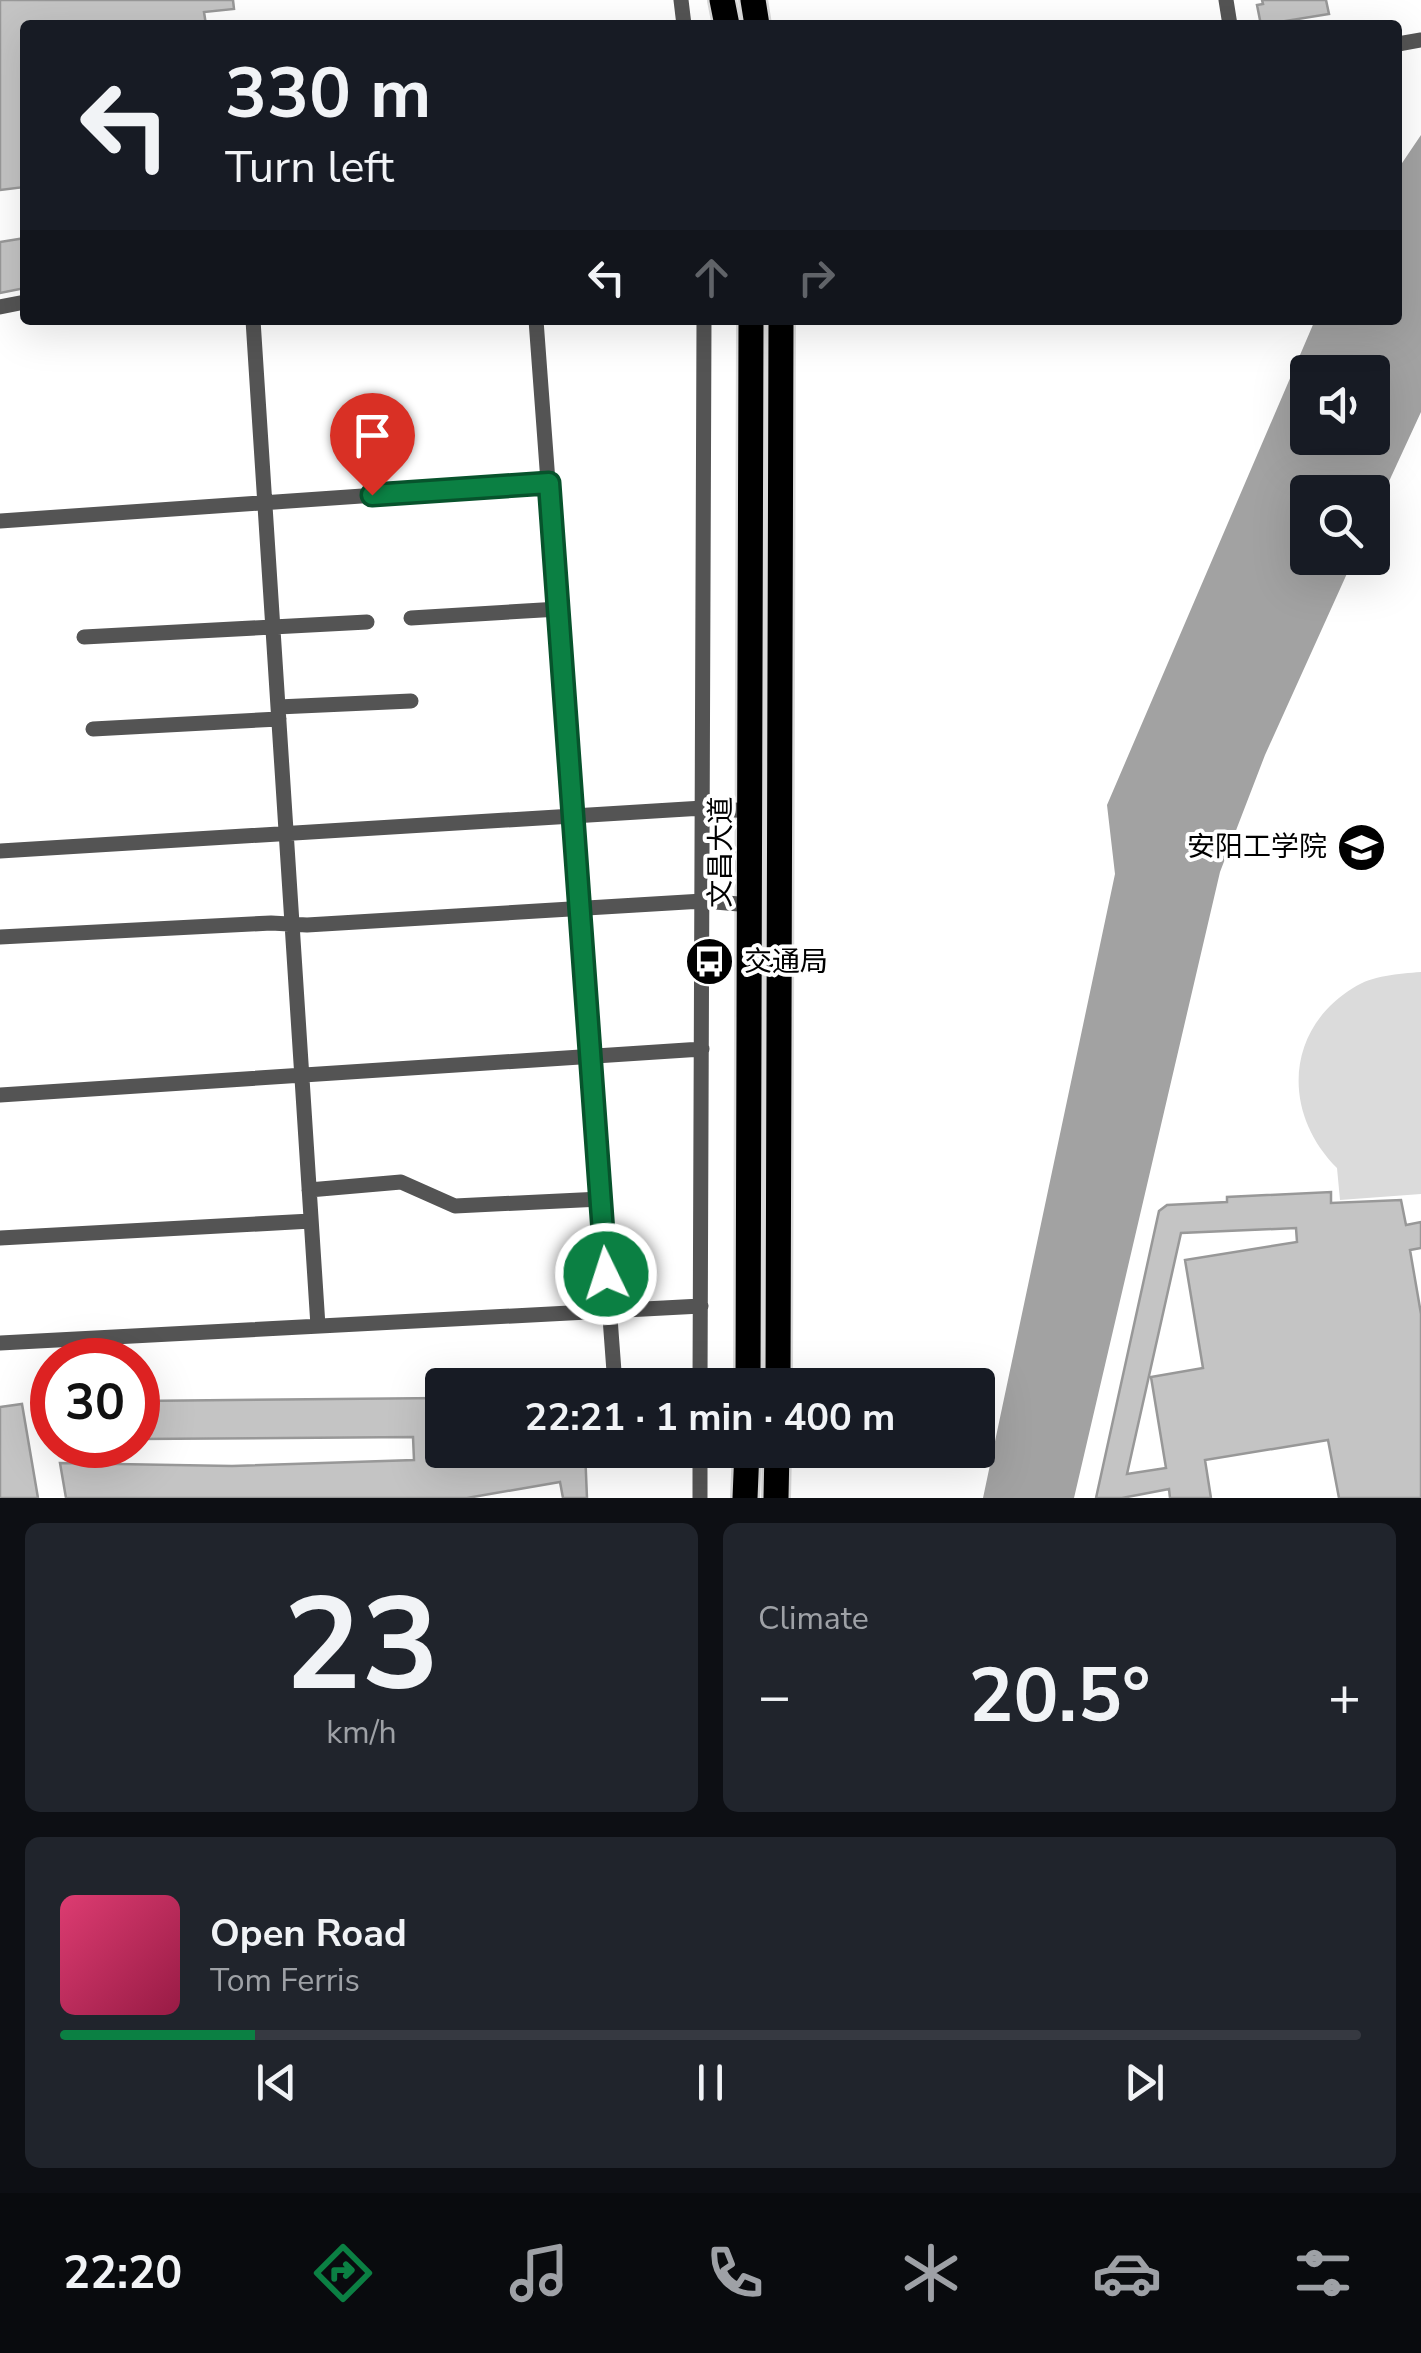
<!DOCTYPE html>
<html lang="en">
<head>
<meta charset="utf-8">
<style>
  :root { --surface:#171b24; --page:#20242c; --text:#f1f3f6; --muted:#9ea1a6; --line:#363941; --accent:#0b8043 }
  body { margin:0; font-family:"Nunito Sans","Noto Sans SC",sans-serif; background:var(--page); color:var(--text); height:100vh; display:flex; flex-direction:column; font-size:38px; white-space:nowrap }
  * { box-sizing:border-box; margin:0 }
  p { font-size:32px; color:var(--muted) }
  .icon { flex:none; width:55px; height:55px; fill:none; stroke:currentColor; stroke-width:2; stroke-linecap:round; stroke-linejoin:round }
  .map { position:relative; height:1498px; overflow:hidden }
  .panel { display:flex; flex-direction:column; gap:25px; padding:25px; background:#0d0f14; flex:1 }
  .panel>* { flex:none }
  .top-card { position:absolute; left:20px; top:20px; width:1382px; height:305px; border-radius:10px; box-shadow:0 10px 40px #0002; background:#171b24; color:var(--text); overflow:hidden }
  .controls { position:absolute; left:1290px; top:355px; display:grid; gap:20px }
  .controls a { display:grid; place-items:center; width:100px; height:100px; border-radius:10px; background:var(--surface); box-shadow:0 10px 40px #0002; font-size:50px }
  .speed { position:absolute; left:30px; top:1338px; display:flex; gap:20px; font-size:50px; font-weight:700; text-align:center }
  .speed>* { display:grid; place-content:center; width:130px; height:130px; border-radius:50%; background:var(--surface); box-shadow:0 10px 40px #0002; line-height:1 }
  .speed .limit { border:15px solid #d22; background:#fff; color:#111 }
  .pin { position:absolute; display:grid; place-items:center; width:85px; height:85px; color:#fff; margin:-102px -42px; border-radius:50% 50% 50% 0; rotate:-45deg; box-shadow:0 0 10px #0007 }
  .pin .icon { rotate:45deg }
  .me { position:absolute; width:110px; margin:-55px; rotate:356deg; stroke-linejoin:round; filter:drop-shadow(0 0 8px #0008) }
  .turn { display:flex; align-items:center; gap:35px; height:210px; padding:0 40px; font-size:45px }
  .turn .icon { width:130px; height:130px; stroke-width:2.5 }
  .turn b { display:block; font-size:70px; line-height:85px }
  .lanes { display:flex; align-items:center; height:95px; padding:0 40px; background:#0003; justify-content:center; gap:50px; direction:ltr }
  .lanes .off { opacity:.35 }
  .big { font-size:75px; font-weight:700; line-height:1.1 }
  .panel .widget { flex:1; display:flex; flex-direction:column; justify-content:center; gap:15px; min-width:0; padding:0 35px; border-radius:15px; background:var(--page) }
  .panel .dial { align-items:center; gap:0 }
  .dial b { font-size:130px; line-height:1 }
  .song { display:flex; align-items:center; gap:30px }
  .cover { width:120px; height:120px; border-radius:15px; background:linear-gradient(135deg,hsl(340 70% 55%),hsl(340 70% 35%)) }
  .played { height:10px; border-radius:5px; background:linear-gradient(90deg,var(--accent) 15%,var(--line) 15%) }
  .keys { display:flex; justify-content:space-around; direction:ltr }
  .heat { display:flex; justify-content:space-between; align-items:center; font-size:55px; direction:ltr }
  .panel .tiles { flex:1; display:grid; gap:25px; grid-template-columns:1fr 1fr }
  .widget:last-child { grid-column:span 2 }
  .trip { position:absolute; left:425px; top:1368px; width:570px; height:100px; border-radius:10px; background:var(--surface); box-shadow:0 10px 40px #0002; font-weight:700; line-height:100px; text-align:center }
  .tabs { display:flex; height:160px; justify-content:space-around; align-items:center; background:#090b0e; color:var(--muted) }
  .tabs .icon { width:70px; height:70px }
  .tabs .current { color:var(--accent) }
  .tabs b { font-size:45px; color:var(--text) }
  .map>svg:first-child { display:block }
  .green { fill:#dbdbdb }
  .water { fill:#a2a2a2; fill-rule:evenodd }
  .building { fill:#c4c4c4; stroke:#989898; stroke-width:2.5; fill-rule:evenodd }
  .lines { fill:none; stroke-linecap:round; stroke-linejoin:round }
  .primary-casing { stroke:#dbdbdb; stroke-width:30 }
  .street { stroke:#545454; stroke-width:15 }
  .primary { stroke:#000; stroke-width:25 }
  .route-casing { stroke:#07532c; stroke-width:25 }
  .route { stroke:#0b8043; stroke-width:18 }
  .labels { text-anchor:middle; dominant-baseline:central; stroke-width:8; stroke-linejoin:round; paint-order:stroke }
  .poi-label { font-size:28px; fill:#000; stroke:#fff; text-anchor:end }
  .street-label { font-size:28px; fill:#000; stroke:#fff }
</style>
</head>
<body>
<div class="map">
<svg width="1421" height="1498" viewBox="0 0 1421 1498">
  <rect width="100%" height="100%" fill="#fff"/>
  <!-- green -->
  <path class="green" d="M 1421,972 L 1421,1194 L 1340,1200 L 1337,1168 C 1282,1113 1285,1030 1353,988 C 1373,975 1398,974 1421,972 Z"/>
  <!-- water -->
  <path class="water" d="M 1421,135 L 1421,412 L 1373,516 L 1372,492 L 1308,492 L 1308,558 L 1354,558 L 1265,755 L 1220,872 L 1074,1498 L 983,1498 L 1115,874 L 1107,805 L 1315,320 L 1398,320 L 1398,169 ZM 1308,372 L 1372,372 L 1372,438 L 1308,438 Z"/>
  <!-- building -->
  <path class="building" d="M 0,0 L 233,0 L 234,9 L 204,12 L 206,25 L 25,25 L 25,187 L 0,190 Z
    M 1262,0 L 1326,0 L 1329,14 L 1261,25 L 1257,5 L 1263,4 Z
    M 25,238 L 25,288 L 0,293 L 0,242 Z
    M 1331,1192 L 1331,1203 L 1401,1200 L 1406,1225 L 1421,1222 L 1421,1248 L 1410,1250 L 1421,1314 L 1421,1498 L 1339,1498 L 1328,1440 L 1205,1460 L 1211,1498 L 1170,1498 L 1169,1489 L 1122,1498 L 1096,1498 L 1159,1211 L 1167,1205 L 1227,1202 L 1227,1197 ZM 1296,1228 L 1297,1242 L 1185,1260 L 1203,1368 L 1151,1377 L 1166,1468 L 1127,1474 L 1181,1233 Z
    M 442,1398 L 442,1455 L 470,1450 L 585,1450 L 587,1498 L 563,1498 L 560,1482 L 467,1498 L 66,1498 L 60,1463 L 232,1466 L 414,1460 L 413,1437 L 138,1439 L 138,1401 Z
    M 22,1404 L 38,1498 L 0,1498 L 0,1407 Z"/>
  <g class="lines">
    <defs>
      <path id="primary" d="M 722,0 L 727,25
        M 753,0 L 757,25
        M 748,1385 L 751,320
        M 778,1385 L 781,320
        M 745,1498 L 747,1450
        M 776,1498 L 777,1450"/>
    </defs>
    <!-- primary casing -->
    <use href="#primary" class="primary-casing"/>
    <!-- street -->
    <path class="street" d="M 681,0 L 684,25
      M 1226,0 L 1230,25
      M 1398,44 L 1421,40
      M 0,307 L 25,302
      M 253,320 L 318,1326
      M 536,320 L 615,1385
      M 0,521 L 549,483
      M 411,618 L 559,609
      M 84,637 L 367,622
      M 278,707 L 411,701
      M 93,729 L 279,719
      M 0,851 L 703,808 L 751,811
      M 0,937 L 271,923 L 307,925 L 703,901 L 751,905
      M 0,1095 L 702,1049
      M 309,1190 L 401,1182 L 455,1206 L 601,1199
      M 0,1238 L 311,1221
      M 0,1343 L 701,1306
      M 700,1385 L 704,320
      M 700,1498 L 700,1450"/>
    <!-- primary -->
    <use href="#primary" class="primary"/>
  </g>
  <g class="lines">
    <defs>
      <path id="route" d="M 372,495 L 549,483 L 606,1274"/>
    </defs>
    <!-- route casing -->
    <use href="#route" class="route-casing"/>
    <!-- route -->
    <use href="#route" class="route"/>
  </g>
  <!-- icons -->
  <defs>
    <symbol id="university-disc" viewBox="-11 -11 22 22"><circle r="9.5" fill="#000" stroke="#fff"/><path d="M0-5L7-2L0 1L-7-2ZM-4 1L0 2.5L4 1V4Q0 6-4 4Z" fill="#fff"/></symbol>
    <symbol id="bus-disc" viewBox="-11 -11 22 22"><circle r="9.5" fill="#000" stroke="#fff"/><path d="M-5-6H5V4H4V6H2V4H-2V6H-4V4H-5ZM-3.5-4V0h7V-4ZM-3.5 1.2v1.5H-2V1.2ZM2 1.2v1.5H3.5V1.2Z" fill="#fff"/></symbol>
  </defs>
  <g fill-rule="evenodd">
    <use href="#university-disc" x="1334" y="820" width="55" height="55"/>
    <use href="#bus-disc" x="682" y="934" width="55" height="55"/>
  </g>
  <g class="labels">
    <!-- poi labels -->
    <g class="poi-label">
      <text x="1327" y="847">安阳工学院</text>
      <text x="744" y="962" text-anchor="start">交通局</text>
    </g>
    <!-- street labels -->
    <g class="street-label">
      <text transform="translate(721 852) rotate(-90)">文昌大道</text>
    </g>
  </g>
</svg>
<div class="controls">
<a><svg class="icon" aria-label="sound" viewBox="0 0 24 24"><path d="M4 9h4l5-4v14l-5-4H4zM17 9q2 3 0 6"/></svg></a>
<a><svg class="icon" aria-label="search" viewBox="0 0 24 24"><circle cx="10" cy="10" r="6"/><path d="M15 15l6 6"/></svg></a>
</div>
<div class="speed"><div class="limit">30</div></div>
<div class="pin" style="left:372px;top:495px;background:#d93025"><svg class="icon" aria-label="arrive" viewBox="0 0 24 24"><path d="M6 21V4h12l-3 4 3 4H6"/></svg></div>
<svg class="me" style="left:606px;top:1274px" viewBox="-20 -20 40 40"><circle r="17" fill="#0b8043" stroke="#fff" stroke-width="3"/><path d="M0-11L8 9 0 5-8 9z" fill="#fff"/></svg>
<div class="trip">22:21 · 1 min · 400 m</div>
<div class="top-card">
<div class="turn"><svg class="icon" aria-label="left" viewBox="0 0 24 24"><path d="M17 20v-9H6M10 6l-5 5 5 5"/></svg><div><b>330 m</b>Turn left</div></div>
<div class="lanes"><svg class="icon" aria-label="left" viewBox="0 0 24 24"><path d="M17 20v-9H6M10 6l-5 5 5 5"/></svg><svg class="icon off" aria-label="ahead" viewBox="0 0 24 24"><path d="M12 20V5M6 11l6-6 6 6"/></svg><svg class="icon off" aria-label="right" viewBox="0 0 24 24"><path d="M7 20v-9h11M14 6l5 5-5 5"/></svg></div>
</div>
</div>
<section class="panel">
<div class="tiles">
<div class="widget dial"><b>23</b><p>km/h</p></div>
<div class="widget"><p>Climate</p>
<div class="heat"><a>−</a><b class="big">20.5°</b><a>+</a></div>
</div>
<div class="widget">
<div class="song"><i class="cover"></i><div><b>Open Road</b><p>Tom Ferris</p></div></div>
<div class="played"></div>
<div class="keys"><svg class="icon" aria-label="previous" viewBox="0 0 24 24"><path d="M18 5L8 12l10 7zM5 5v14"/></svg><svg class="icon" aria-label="pause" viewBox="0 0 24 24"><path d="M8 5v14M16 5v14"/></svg><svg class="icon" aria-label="next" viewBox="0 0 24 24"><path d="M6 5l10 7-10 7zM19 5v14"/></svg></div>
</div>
</div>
</section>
<nav class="tabs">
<b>22:20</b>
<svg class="icon current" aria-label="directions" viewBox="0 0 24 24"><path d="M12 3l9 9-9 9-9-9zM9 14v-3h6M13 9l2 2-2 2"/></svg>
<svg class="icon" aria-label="music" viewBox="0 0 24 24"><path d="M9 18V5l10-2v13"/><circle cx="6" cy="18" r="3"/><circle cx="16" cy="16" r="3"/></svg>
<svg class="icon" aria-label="phone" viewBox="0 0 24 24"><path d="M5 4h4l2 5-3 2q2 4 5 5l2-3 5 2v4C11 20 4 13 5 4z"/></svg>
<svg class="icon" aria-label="climate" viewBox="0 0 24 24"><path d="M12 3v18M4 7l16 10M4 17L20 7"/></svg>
<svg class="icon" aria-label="car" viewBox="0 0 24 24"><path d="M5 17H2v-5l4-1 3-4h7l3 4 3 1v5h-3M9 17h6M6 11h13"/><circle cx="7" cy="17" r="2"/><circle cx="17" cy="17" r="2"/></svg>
<svg class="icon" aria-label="filters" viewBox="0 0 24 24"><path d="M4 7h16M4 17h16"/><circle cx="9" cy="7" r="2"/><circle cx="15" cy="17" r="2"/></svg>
</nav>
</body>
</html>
